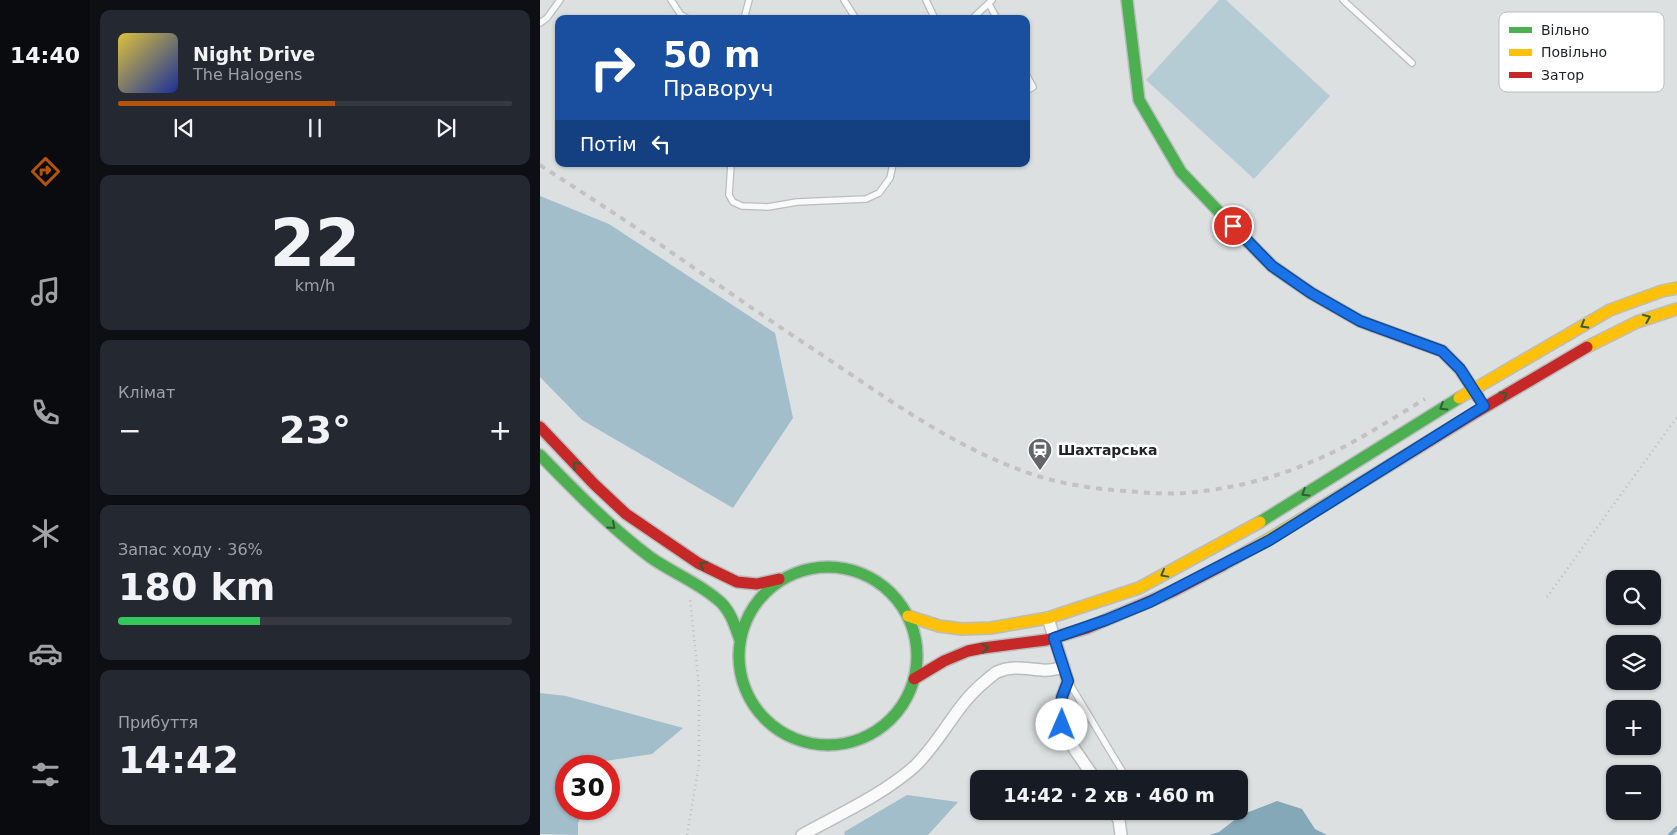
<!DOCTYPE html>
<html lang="uk">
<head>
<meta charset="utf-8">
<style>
  :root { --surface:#171b24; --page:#242831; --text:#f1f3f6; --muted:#9ea1a6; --line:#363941; --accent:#b45309 }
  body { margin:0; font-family:"DejaVu Sans",sans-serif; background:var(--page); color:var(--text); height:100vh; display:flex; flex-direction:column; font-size:19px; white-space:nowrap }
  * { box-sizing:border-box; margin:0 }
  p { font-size:16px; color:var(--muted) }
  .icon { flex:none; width:28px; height:28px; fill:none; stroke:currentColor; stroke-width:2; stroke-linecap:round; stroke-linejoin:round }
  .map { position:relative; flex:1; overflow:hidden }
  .sheet { display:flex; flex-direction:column; gap:10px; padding:10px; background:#0d0f14; width:450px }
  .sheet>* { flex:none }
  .top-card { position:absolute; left:15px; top:15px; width:475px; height:152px; border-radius:10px; box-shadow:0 1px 4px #0004; background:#1a4fa0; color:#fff; overflow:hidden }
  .buttons { position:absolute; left:1066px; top:570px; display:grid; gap:10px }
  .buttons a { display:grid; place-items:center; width:55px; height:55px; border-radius:10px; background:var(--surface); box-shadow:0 1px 4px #0004; font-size:25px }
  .speed { position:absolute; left:15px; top:755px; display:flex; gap:10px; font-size:25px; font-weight:700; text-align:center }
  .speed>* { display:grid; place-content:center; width:65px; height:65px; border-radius:50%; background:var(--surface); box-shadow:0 1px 4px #0004; line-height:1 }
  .speed .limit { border:8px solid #d22; background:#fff; color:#111 }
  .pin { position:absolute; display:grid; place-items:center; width:42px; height:42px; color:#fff; margin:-21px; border:2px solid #fff; border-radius:50%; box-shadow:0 1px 5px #0007 }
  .me { position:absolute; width:55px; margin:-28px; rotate:1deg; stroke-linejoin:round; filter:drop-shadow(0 0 4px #0008) }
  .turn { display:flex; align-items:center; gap:18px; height:105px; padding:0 25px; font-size:22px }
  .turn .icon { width:65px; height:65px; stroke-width:2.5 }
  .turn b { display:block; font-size:35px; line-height:42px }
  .then { display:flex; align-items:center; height:48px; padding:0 25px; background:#0003; gap:10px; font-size:19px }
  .big { font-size:38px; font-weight:700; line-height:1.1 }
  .sheet .card { flex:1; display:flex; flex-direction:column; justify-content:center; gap:8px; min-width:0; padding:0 18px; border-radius:10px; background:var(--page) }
  .sheet .dial { align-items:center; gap:0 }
  .dial b { font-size:65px; line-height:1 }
  .song { display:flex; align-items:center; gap:15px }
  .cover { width:60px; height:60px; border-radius:8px; background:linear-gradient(135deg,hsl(50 70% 55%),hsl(230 70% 35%)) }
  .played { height:5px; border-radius:2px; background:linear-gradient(90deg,var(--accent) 55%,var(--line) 55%) }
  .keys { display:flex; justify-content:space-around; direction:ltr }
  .heat { display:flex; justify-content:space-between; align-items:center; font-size:28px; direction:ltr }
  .charge { height:8px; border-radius:4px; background:linear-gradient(90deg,#34c759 36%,var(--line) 0) }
  .trip { position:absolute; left:430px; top:770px; width:278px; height:50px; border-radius:10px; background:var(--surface); box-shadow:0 1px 4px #0004; font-weight:700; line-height:50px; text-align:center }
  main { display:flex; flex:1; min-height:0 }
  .dock { display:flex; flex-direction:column; width:90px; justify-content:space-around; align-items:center; background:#090b0e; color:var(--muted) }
  .dock .icon { width:35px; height:35px }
  .dock .active { color:var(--accent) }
  .dock b { font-size:22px; color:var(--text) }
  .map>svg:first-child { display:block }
  .green { fill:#b6ccd4 }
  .forest { fill:#a1beca }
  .water { fill:#84a8b7 }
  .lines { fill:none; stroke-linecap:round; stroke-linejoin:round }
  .stream { stroke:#84a8b7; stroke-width:4 }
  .lane-casing { stroke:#babdbe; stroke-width:8 }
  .street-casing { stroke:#babdbe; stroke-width:14 }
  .fast-casing { stroke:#babdbe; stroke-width:14 }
  .slow-casing { stroke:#babdbe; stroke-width:14 }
  .jam-casing { stroke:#babdbe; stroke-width:14 }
  .path { stroke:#bdbfc1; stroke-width:2.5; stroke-dasharray:1 4; stroke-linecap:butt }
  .lane { stroke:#fafafa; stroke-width:5.5 }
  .street { stroke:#fafafa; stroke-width:11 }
  .fast { stroke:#4caf50; stroke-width:11 }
  .slow { stroke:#ffc107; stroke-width:11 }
  .jam { stroke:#c62828; stroke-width:11 }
  .rail { stroke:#c1c2c2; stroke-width:4; stroke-dasharray:6 6; stroke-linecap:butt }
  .oneway { stroke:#335c37 }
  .route-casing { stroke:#114b97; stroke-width:12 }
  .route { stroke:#1a73e8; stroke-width:9 }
  .labels { text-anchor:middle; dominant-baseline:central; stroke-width:5; stroke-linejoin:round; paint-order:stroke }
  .poi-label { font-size:14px; font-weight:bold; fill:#222527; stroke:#fff; text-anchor:start }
  .key { fill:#fff; stroke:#bdbebe; stroke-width:1 }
  .key-label { font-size:14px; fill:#222527 }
</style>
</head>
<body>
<main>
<nav class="dock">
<b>14:40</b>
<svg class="icon active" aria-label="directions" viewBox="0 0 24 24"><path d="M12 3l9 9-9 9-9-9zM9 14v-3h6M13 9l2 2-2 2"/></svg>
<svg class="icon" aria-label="music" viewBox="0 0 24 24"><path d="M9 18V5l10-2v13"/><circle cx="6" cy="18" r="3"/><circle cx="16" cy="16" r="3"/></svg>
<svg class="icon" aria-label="phone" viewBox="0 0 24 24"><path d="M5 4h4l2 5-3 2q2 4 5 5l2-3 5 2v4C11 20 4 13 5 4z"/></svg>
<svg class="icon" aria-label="climate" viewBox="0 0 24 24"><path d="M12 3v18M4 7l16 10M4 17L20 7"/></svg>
<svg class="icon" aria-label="car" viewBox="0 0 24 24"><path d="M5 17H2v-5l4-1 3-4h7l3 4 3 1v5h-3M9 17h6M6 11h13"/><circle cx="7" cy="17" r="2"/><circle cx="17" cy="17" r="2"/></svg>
<svg class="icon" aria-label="filters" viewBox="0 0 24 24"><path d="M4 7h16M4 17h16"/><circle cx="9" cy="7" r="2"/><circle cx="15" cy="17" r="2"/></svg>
</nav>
<section class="sheet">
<div class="card">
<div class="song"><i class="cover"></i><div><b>Night Drive</b><p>The Halogens</p></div></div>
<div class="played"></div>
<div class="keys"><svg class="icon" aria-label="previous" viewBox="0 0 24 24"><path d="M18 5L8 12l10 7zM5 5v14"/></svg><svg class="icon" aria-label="pause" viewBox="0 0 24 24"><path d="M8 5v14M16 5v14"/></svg><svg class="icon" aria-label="next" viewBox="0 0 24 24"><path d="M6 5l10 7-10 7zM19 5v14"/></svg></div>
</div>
<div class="card dial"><b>22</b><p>km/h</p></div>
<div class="card"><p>Клімат</p>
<div class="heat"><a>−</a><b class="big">23°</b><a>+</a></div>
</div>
<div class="card"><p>Запас ходу · 36%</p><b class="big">180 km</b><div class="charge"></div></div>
<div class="card"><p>Прибуття</p><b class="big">14:42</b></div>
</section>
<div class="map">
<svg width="1137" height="835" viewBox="0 0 1137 835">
  <rect width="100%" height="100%" fill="#dce0e1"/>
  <!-- green -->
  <path class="green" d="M 679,0 L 686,0 L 790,96 L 714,179 L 606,80 Z"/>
  <!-- forest -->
  <path class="forest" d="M 0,196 L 69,224 L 235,333 L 253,418 L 193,508 L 42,420 L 0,377 Z
    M 0,693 L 26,696 L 143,728 L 112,754 L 52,763 L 51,766 L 26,766 L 26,809 L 45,809 L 38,823 L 38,835 L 0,834 Z
    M 367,795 L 418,802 L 388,835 L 305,835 L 304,832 Z"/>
  <!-- water -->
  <path class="water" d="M 737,801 L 762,809 L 775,829 L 787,835 L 669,835 L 679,832 L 701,815 Z"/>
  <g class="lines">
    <!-- stream -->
    <path class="stream" d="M 1130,835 L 1137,828"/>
    <defs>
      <path id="lane" d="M 131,0 L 141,15 L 148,19
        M 304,0 L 316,19
        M 386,0 L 395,19
        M 803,0 L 872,63
        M 449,4 L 457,19
        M 204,19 L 209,0
        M 432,19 L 452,0
        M 0,23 L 7,18 L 20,0
        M 486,74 L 493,87 L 486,91
        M 191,164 L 189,195 L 193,202 L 202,206 L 228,207 L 257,202 L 326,199 L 339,193 L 350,178 L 353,164
        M 528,681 L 587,779"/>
      <path id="street" d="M 508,618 L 528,681 L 522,697 L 520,712 L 522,725 L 535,750 L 555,779
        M 574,811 L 579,820 L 581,835
        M 262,835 C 298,815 344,794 375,766 C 401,741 415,707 442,684 C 447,680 452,675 457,672 C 473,665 486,669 502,670 C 509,671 517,669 524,667"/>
      <path id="fast" d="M 587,0 L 599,100 L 641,172 L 682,215
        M 0,455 C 35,491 70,527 110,557 C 131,572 159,583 178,600 C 190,609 195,626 200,640
        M 720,522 L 919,398
        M199 656a89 89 0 1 1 178 0a89 89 0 1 1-178 0Z"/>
      <path id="slow" d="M 682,215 L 732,266 L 771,293 L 820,321 L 833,326
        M 1047,347 L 1097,322 L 1137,309
        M 919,398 L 1070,310 L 1122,291 L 1137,288
        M 683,565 L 734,536 L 850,465
        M 368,616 L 399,626 L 422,629 L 451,628 L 508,618 L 599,588 L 720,522"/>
      <path id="jam" d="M 833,326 L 902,351 L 920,369 L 938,397
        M 0,427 L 54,484 L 86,514 L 158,563 L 197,582 L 217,584 L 239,579
        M 850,465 L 933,414 L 1047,347
        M 374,679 L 404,661 L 428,651 L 443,648 L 506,640 L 547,628 L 631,592 L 683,565"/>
    </defs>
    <!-- lane casing -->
    <use href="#lane" class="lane-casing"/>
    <!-- street casing -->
    <use href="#street" class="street-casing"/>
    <!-- fast casing -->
    <use href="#fast" class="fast-casing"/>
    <!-- slow casing -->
    <use href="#slow" class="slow-casing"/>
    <!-- jam casing -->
    <use href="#jam" class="jam-casing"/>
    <!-- path -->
    <path class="path" d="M 1007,597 L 1137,417
      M 147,835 L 159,764 L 159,687 L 150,598"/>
    <!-- lane -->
    <use href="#lane" class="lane"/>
    <!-- street -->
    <use href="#street" class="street"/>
    <!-- fast -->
    <use href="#fast" class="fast"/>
    <!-- slow -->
    <use href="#slow" class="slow"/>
    <!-- jam -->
    <use href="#jam" class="jam"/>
    <!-- rail -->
    <path class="rail" d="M 0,165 C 35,188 70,210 105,234 C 160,272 214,310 270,347 C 343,395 416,451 501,477 C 528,485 556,489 585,491 C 608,493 632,495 655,492 C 694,488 735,478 771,462 C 811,446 848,421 885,399"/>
  </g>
  <!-- one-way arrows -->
  <defs><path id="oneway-chevron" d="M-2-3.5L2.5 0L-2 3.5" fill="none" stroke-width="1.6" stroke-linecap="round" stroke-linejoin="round" transform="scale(1.25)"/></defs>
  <g class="oneway">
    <use href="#oneway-chevron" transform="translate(1107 318) rotate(-22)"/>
    <use href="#oneway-chevron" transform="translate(1044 325) rotate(150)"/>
    <use href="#oneway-chevron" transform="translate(964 395) rotate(-30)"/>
    <use href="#oneway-chevron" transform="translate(903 407) rotate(148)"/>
    <use href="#oneway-chevron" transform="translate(36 465) rotate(-134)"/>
    <use href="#oneway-chevron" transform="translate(765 493) rotate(148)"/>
    <use href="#oneway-chevron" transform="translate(72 526) rotate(42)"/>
    <use href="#oneway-chevron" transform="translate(163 565) rotate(-152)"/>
    <use href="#oneway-chevron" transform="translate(624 574) rotate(151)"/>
    <use href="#oneway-chevron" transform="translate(445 648) rotate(-7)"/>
  </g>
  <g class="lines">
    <defs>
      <path id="route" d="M 522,725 L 520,712 L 522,697 L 528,681 L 514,638 L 566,620 L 610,602 L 730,540 L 944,406 L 920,369 L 902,351 L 820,321 L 771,293 L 732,266 L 693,226"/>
    </defs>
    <!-- route casing -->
    <use href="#route" class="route-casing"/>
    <!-- route -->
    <use href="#route" class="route"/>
  </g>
  <!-- icons -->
  <defs>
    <symbol id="station-pin" viewBox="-11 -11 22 30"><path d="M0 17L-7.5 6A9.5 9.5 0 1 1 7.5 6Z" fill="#636668" stroke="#fff"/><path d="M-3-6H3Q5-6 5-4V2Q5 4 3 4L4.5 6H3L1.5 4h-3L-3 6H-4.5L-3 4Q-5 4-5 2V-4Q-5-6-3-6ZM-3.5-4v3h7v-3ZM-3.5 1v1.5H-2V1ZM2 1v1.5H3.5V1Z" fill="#fff"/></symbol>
  </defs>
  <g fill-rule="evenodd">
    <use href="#station-pin" x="486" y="436" width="28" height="38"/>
  </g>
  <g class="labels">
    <!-- poi labels -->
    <g class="poi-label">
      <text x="518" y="450">Шахтарська</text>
    </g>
  </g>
  <!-- legend -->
  <rect x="959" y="12" width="165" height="80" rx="8" class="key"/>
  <rect x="969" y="27" width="23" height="6" fill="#4caf50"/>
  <rect x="969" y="49" width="23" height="7" fill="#ffc107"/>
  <rect x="969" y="72" width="23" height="6" fill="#c62828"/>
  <g class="key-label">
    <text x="1001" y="35">Вільно</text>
    <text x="1001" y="57">Повільно</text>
    <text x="1001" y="80">Затор</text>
  </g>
</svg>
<div class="buttons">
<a><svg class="icon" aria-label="search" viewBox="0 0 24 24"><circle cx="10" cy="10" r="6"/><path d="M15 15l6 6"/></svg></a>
<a><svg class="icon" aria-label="layers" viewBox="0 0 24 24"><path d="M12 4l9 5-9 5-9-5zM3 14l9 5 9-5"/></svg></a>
<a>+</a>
<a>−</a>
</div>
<div class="speed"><div class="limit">30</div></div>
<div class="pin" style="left:693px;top:226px;background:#d93025"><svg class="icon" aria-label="arrive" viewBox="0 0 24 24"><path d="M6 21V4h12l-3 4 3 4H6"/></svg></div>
<svg class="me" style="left:522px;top:725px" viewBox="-20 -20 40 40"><circle r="19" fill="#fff"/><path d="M0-13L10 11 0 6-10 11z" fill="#1a73e8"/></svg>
<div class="trip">14:42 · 2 хв · 460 m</div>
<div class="top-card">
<div class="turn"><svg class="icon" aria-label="right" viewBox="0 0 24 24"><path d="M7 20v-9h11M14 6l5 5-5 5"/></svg><div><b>50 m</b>Праворуч</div></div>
<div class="then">Потім<svg class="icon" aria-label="left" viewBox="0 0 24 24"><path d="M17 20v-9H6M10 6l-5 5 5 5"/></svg></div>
</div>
</div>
</main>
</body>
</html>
